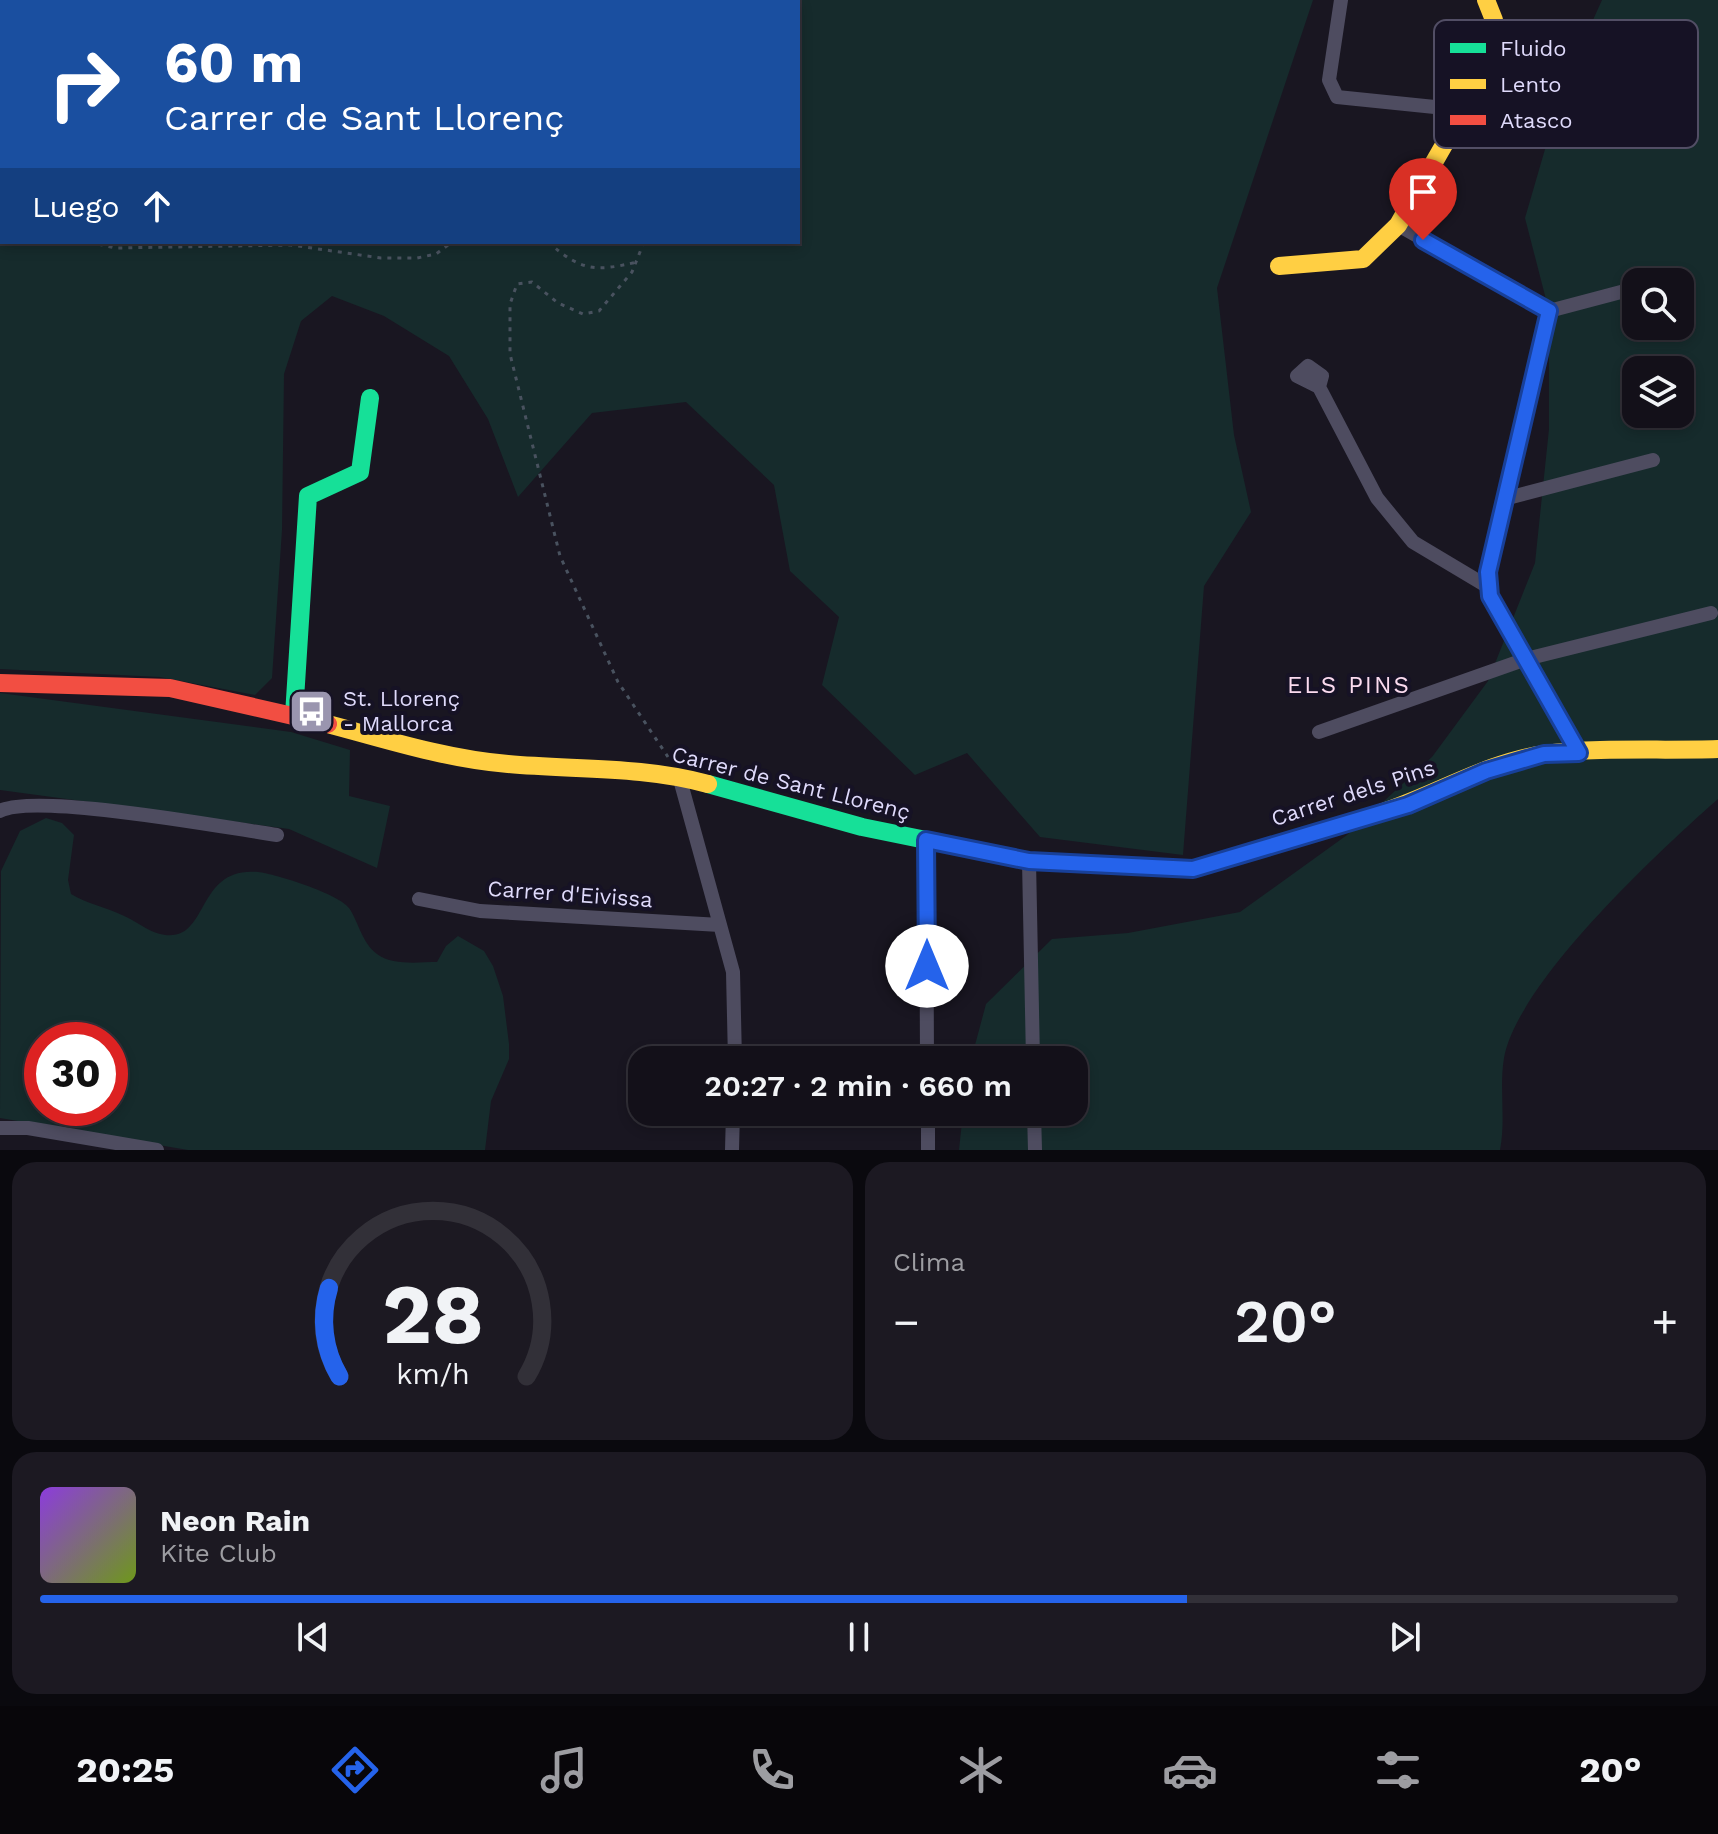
<!DOCTYPE html>
<html lang="es">
<head>
<meta charset="utf-8">
<style>
  :root { --surface:#131019; --page:#1c1922; --text:#f1f3f6; --muted:#9d9da2; --line:#323038; --accent:#2563eb }
  body { margin:0; font-family:"Work Sans",sans-serif; background:var(--page); color:var(--text); height:100vh; display:flex; flex-direction:column; font-size:30px; white-space:nowrap }
  * { box-sizing:border-box; margin:0 }
  p { font-size:26px; color:var(--muted) }
  .icon { flex:none; width:44px; height:44px; fill:none; stroke:currentColor; stroke-width:2; stroke-linecap:round; stroke-linejoin:round }
  .map { position:relative; height:1150px; overflow:hidden }
  .sheet { display:flex; flex-direction:column; gap:12px; padding:12px; background:#0a090e; flex:1 }
  .sheet>* { flex:none }
  .banner { position:absolute; left:0px; top:0px; width:800px; height:244px; box-shadow:0 4px 12px #0003,0 0 0 2px var(--line); background:#1a4fa0; color:#fff; overflow:hidden }
  .controls { position:absolute; left:1622px; top:268px; display:grid; gap:16px }
  .controls a { display:grid; place-items:center; width:72px; height:72px; border-radius:16px; background:var(--surface); box-shadow:0 4px 12px #0003,0 0 0 2px var(--line); font-size:40px }
  .speed { position:absolute; left:24px; top:1022px; display:flex; gap:16px; font-size:40px; font-weight:700; text-align:center }
  .speed>* { display:grid; place-content:center; width:104px; height:104px; border-radius:50%; background:var(--surface); box-shadow:0 4px 12px #0003,0 0 0 2px var(--line); line-height:1 }
  .speed .limit { border:12px solid #d22; background:#fff; color:#111 }
  .pin { position:absolute; display:grid; place-items:center; width:68px; height:68px; color:#fff; margin:-82px -34px; border-radius:50% 50% 50% 0; rotate:-45deg; box-shadow:0 0 8px #0007 }
  .pin .icon { rotate:45deg }
  .me { position:absolute; width:88px; margin:-44px; rotate:0deg; stroke-linejoin:round; filter:drop-shadow(0 0 6px #0008) }
  .turn { display:flex; align-items:center; gap:28px; height:168px; padding:0 32px; font-size:36px }
  .turn .icon { width:104px; height:104px; stroke-width:2.5 }
  .turn b { display:block; font-size:56px; line-height:68px }
  .then { display:flex; align-items:center; height:76px; padding:0 32px; background:#0003; gap:16px; font-size:30px }
  .big { font-size:60px; font-weight:600; line-height:1.1 }
  .sheet .widget { flex:1; display:flex; flex-direction:column; justify-content:center; gap:12px; min-width:0; padding:0 28px; border-radius:24px; background:var(--page) }
  .sheet .dial { align-items:center; gap:0 }
  .dial svg { height:208px; overflow:visible; fill:none; stroke:var(--line); stroke-width:7; stroke-linecap:round; text-anchor:middle }
  .dial text { fill:var(--text); stroke:none }
  .song { display:flex; align-items:center; gap:24px }
  .cover { width:96px; height:96px; border-radius:12px; background:linear-gradient(135deg,hsl(270 70% 55%),hsl(80 70% 35%)) }
  .played { height:8px; border-radius:4px; background:linear-gradient(90deg,var(--accent) 70%,var(--line) 70%) }
  .keys { display:flex; justify-content:space-around; direction:ltr }
  .heat { display:flex; justify-content:space-between; align-items:center; font-size:44px; direction:ltr }
  .sheet .tiles { flex:1; display:grid; gap:12px; grid-template-columns:1fr 1fr }
  .widget:last-child { grid-column:span 2 }
  .trip { position:absolute; left:628px; top:1046px; width:460px; height:80px; border-radius:24px; background:var(--surface); box-shadow:0 4px 12px #0003,0 0 0 2px var(--line); font-weight:600; line-height:80px; text-align:center }
  .menu { display:flex; height:128px; justify-content:space-around; align-items:center; background:#08060a; color:var(--muted) }
  .menu .icon { width:56px; height:56px }
  .menu .on { color:var(--accent) }
  .menu b { font-size:36px; color:var(--text) }
  .map>svg:first-child { display:block }
  .green { fill:#162b2c; fill-rule:evenodd }
  .lines { fill:none; stroke-linecap:round; stroke-linejoin:round }
  .path { stroke:#49525f; stroke-width:3; stroke-dasharray:4 6; stroke-linecap:butt }
  .street { stroke:#4e4c60; stroke-width:14 }
  .fast { stroke:#16e098; stroke-width:18 }
  .slow { stroke:#ffcf43; stroke-width:18 }
  .jam { stroke:#f24e42; stroke-width:18 }
  .route-casing { stroke:#184099; stroke-width:20 }
  .route { stroke:#2563eb; stroke-width:14 }
  .labels { text-anchor:middle; dominant-baseline:central; stroke-width:8; stroke-linejoin:round; paint-order:stroke }
  .poi-label { font-size:22px; fill:#dfdafb; stroke:#161225; text-anchor:start }
  .street-label { font-size:22px; fill:#dfdafb; stroke:#161225 }
  .neighbourhood-label { font-size:24px; letter-spacing:2px; fill:#fbdbef; stroke:#161225 }
  .key { fill:#161225; stroke:#524e65; stroke-width:2 }
  .key-label { font-size:22px; fill:#dfdafb }
</style>
</head>
<body>
<div class="map">
<svg width="1718" height="1150" viewBox="0 0 1718 1150">
  <rect width="100%" height="100%" fill="#191621"/>
  <!-- green -->
  <path class="green" d="M 0,0 L 1313,0 L 1217,288 L 1234,435 L 1251,512 L 1204,586 L 1183,855 L 1040,837 L 967,753 L 915,775 L 822,685 L 839,617 L 790,571 L 774,485 L 686,402 L 592,413 L 518,497 L 488,419 L 449,356 L 384,316 L 332,296 L 301,321 L 284,374 L 282,530 L 272,678 L 255,695 L 160,677 L 0,669 ZM 2,2 L 798,2 L 798,242 L 2,242 Z
    M 1602,0 L 1718,0 L 1718,799 C 1660,850 1517,983 1504,1058 C 1499,1088 1506,1120 1500,1150 L 959,1150 L 963,1112 L 1074,1112 L 1074,1060 L 971,1060 L 986,1004 L 1052,939 L 1128,933 L 1240,912 L 1347,835 L 1432,757 L 1488,681 L 1535,563 L 1549,429 L 1549,311 L 1525,218 L 1564,84 ZM 1636,282 L 1680,282 L 1680,326 L 1636,326 ZM 1636,370 L 1680,370 L 1680,414 L 1636,414 Z
    M 0,693 L 291,732 L 350,750 L 349,796 L 390,806 L 377,868 L 289,829 L 0,790 Z
    M 46,818 L 62,823 L 74,835 L 68,880 L 71,894 C 88,904 105,907 122,915 C 135,920 147,931 160,934 C 211,946 193,866 258,872 C 276,874 339,894 349,908 C 359,923 362,943 377,954 C 393,966 419,962 437,962 L 446,946 L 458,936 L 484,951 L 493,966 L 503,996 L 509,1044 L 509,1059 L 491,1101 L 485,1150 L 188,1150 L 0,1118 L 1,871 L 20,831 ZM 42,1040 L 110,1040 L 110,1108 L 42,1108 Z"/>
  <g class="lines">
    <!-- path -->
    <path class="path" d="M 82,2 L 84,0
      M 685,2 L 688,0
      M 0,140 L 2,137
      M 0,240 L 2,239
      M 89,242 L 115,248 L 291,245 L 381,258 L 417,258 L 436,254 L 452,242
      M 548,242 C 581,271 595,272 637,262
      M 644,242 L 632,272 L 599,311 L 583,314 L 558,303 L 532,282 L 517,284 L 510,304 L 510,354 L 560,556 L 618,682 L 668,757"/>
    <!-- street -->
    <path class="street" d="M 1341,0 L 1329,80 L 1337,97 L 1464,110
      M 1398,225 L 1549,311 L 1636,288
      M 1657,282 L 1673,278
      M 1319,387 L 1297,376 L 1308,366 L 1322,376 L 1319,387 L 1377,498 L 1413,542 L 1490,588
      M 1504,499 L 1653,460
      M 1319,732 L 1526,659 L 1711,613
      M 679,776 L 733,972 L 735,1060
      M 0,811 C 34,792 228,828 277,835
      M 926,840 L 927,1060
      M 1029,861 L 1033,1060
      M 419,899 L 480,911 L 720,925
      M 928,1112 L 928,1150
      M 1034,1112 L 1035,1150
      M 0,1128 L 28,1128 L 157,1150
      M 732,1150 L 733,1112"/>
    <!-- fast -->
    <path class="fast" d="M 294,715 L 308,496 L 360,472 L 370,398
      M 708,784 L 862,827 L 1029,861 L 1193,869 L 1371,816"/>
    <!-- slow -->
    <path class="slow" d="M 1279,266 L 1363,259 L 1398,225 L 1464,110 L 1486,88 L 1496,60 L 1494,20 L 1486,0
      M 1549,311 L 1488,572 L 1490,596 L 1579,753
      M 328,724 C 387,740 447,759 508,764 C 574,770 644,766 708,784
      M 1371,816 C 1429,799 1485,762 1545,754 C 1601,747 1661,751 1718,749"/>
    <!-- jam -->
    <path class="jam" d="M 0,683 L 170,688 L 328,724"/>
  </g>
  <g class="lines">
    <defs>
      <path id="route" d="M 927,966 L 926,840 L 1029,861 L 1193,869 L 1408,805 L 1486,771 L 1544,754 L 1579,753 L 1490,596 L 1488,572 L 1549,311 L 1423,240"/>
    </defs>
    <!-- route casing -->
    <use href="#route" class="route-casing"/>
    <!-- route -->
    <use href="#route" class="route"/>
  </g>
  <!-- icons -->
  <defs>
    <symbol id="bus-square" viewBox="-11 -11 22 22"><rect x="-9" y="-9" width="18" height="18" rx="4" fill="#9a95af" stroke="#161225"/><path d="M-5-6H5V4H4V6H2V4H-2V6H-4V4H-5ZM-3.5-4V0h7V-4ZM-3.5 1.2v1.5H-2V1.2ZM2 1.2v1.5H3.5V1.2Z" fill="#fff"/></symbol>
  </defs>
  <g fill-rule="evenodd">
    <use href="#bus-square" x="286" y="686" width="51" height="51"/>
  </g>
  <g class="labels">
    <!-- poi labels -->
    <g class="poi-label">
      <text x="343" y="698">St. Llorenç<tspan x="343" dy="25">- Mallorca</tspan></text>
    </g>
    <!-- street labels -->
    <g class="street-label">
      <text transform="translate(791 783) rotate(14)">Carrer de Sant Llorenç</text>
      <text transform="translate(1353 793) rotate(-18)">Carrer dels Pins</text>
      <text transform="translate(570 894) rotate(4)">Carrer d'Eivissa</text>
    </g>
    <!-- neighbourhood labels -->
    <g class="neighbourhood-label">
      <text x="1349" y="685">ELS PINS</text>
    </g>
  </g>
  <!-- legend -->
  <rect x="1434" y="20" width="264" height="128" rx="12" class="key"/>
  <rect x="1450" y="43" width="36" height="10" fill="#16e098"/>
  <rect x="1450" y="79" width="36" height="10" fill="#ffcf43"/>
  <rect x="1450" y="115" width="36" height="10" fill="#f24e42"/>
  <g class="key-label">
    <text x="1500" y="56">Fluido</text>
    <text x="1500" y="92">Lento</text>
    <text x="1500" y="128">Atasco</text>
  </g>
</svg>
<div class="controls">
<a><svg class="icon" aria-label="search" viewBox="0 0 24 24"><circle cx="10" cy="10" r="6"/><path d="M15 15l6 6"/></svg></a>
<a><svg class="icon" aria-label="layers" viewBox="0 0 24 24"><path d="M12 4l9 5-9 5-9-5zM3 14l9 5 9-5"/></svg></a>
</div>
<div class="speed"><div class="limit">30</div></div>
<div class="pin" style="left:1423px;top:240px;background:#d93025"><svg class="icon" aria-label="arrive" viewBox="0 0 24 24"><path d="M6 21V4h12l-3 4 3 4H6"/></svg></div>
<svg class="me" style="left:927px;top:966px" viewBox="-20 -20 40 40"><circle r="19" fill="#fff"/><path d="M0-13L10 11 0 6-10 11z" fill="#2563eb"/></svg>
<div class="trip">20:27 · 2 min · 660 m</div>
<div class="banner">
<div class="turn"><svg class="icon" aria-label="right" viewBox="0 0 24 24"><path d="M7 20v-9h11M14 6l5 5-5 5"/></svg><div><b>60 m</b>Carrer de Sant Llorenç</div></div>
<div class="then">Luego<svg class="icon" aria-label="ahead" viewBox="0 0 24 24"><path d="M12 20V5M6 11l6-6 6 6"/></svg></div>
</div>
</div>
<section class="sheet">
<div class="tiles">
<div class="widget dial"><svg viewBox="0 0 100 80">
<path d="M14 69A42 42 0 1 1 86 69"/>
<path d="M14 69A42 42 0 0 1 10 35" stroke="#2563eb"/>
<text x="50" y="56" font-size="32" font-weight="700">28</text>
<text x="50" y="72" font-size="11">km/h</text>
</svg></div>
<div class="widget"><p>Clima</p>
<div class="heat"><a>−</a><b class="big">20°</b><a>+</a></div>
</div>
<div class="widget">
<div class="song"><i class="cover"></i><div><b>Neon Rain</b><p>Kite Club</p></div></div>
<div class="played"></div>
<div class="keys"><svg class="icon" aria-label="previous" viewBox="0 0 24 24"><path d="M18 5L8 12l10 7zM5 5v14"/></svg><svg class="icon" aria-label="pause" viewBox="0 0 24 24"><path d="M8 5v14M16 5v14"/></svg><svg class="icon" aria-label="next" viewBox="0 0 24 24"><path d="M6 5l10 7-10 7zM19 5v14"/></svg></div>
</div>
</div>
</section>
<nav class="menu">
<b>20:25</b>
<svg class="icon on" aria-label="directions" viewBox="0 0 24 24"><path d="M12 3l9 9-9 9-9-9zM9 14v-3h6M13 9l2 2-2 2"/></svg>
<svg class="icon" aria-label="music" viewBox="0 0 24 24"><path d="M9 18V5l10-2v13"/><circle cx="6" cy="18" r="3"/><circle cx="16" cy="16" r="3"/></svg>
<svg class="icon" aria-label="phone" viewBox="0 0 24 24"><path d="M5 4h4l2 5-3 2q2 4 5 5l2-3 5 2v4C11 20 4 13 5 4z"/></svg>
<svg class="icon" aria-label="climate" viewBox="0 0 24 24"><path d="M12 3v18M4 7l16 10M4 17L20 7"/></svg>
<svg class="icon" aria-label="car" viewBox="0 0 24 24"><path d="M5 17H2v-5l4-1 3-4h7l3 4 3 1v5h-3M9 17h6M6 11h13"/><circle cx="7" cy="17" r="2"/><circle cx="17" cy="17" r="2"/></svg>
<svg class="icon" aria-label="filters" viewBox="0 0 24 24"><path d="M4 7h16M4 17h16"/><circle cx="9" cy="7" r="2"/><circle cx="15" cy="17" r="2"/></svg>
<b>20°</b>
</nav>
</body>
</html>
